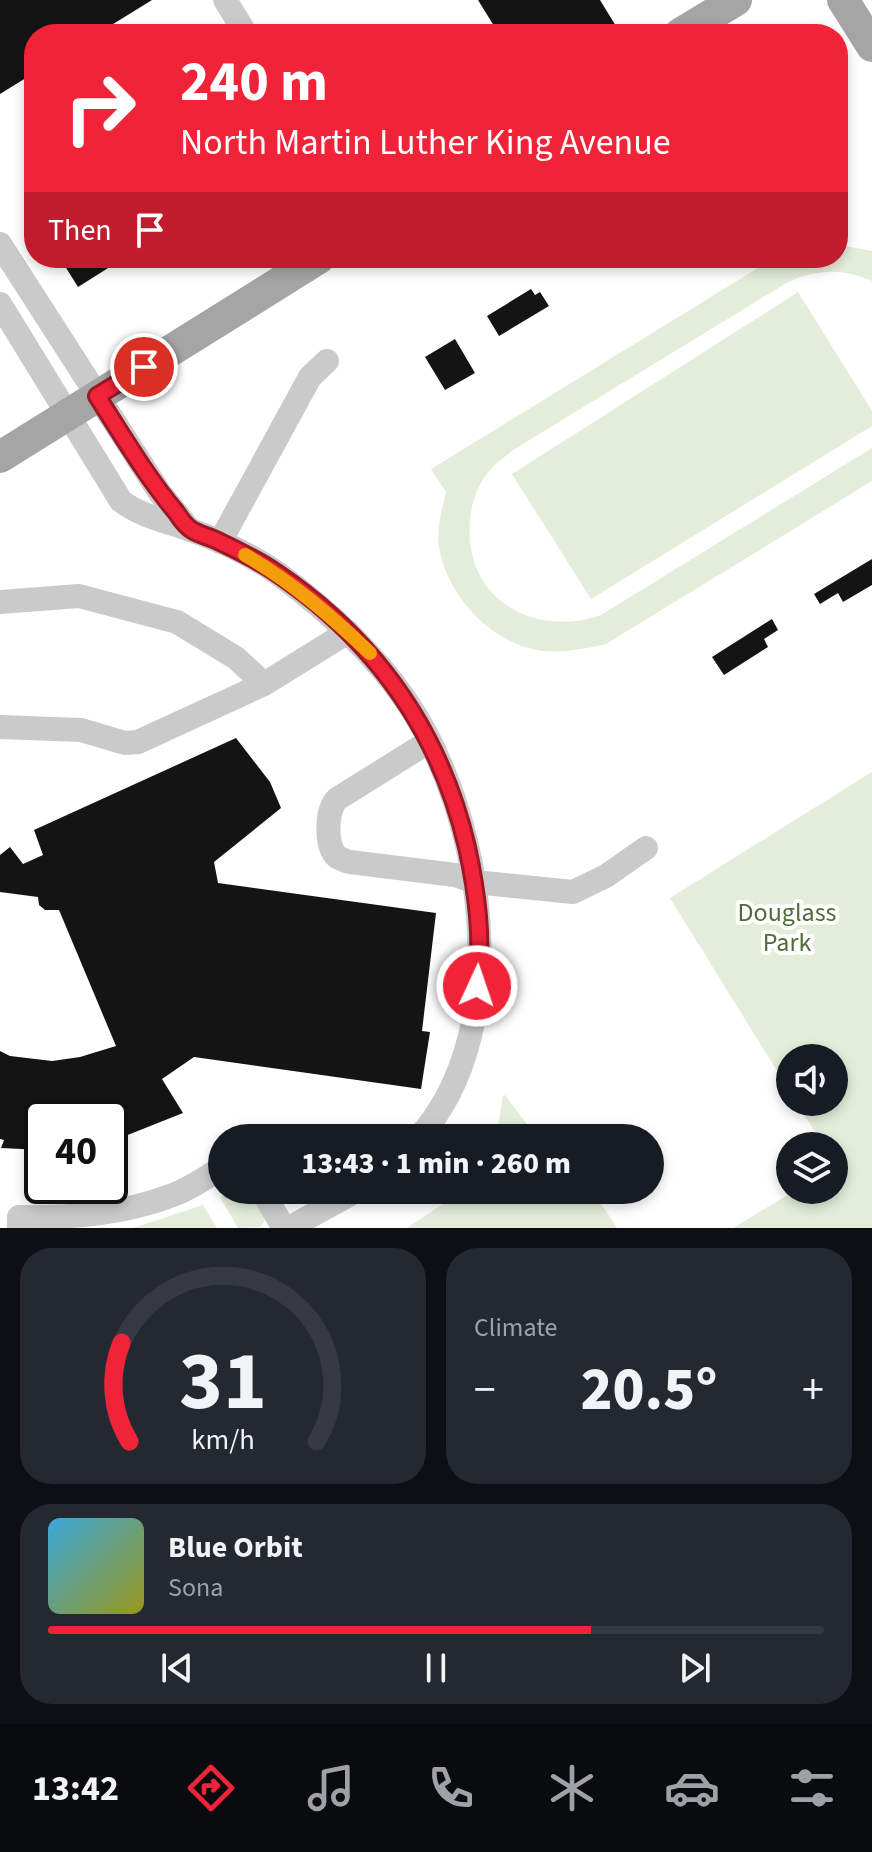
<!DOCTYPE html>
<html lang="en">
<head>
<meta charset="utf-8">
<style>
  :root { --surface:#171b24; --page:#242831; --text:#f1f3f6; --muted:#9ea1a6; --line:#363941; --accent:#f12339 }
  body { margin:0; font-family:"Source Sans 3",sans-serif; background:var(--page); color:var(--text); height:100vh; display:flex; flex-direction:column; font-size:30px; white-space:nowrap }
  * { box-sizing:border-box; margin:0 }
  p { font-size:26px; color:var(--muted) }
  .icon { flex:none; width:44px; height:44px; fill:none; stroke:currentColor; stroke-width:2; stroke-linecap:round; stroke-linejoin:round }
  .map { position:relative; height:1228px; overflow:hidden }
  .side { display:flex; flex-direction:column; gap:20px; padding:20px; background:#0d0f14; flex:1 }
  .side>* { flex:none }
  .hud { position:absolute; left:24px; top:24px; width:824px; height:244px; border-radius:32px; box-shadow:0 4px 12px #0003; background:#f12339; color:#fff; overflow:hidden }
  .buttons { position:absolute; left:776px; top:1044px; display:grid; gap:16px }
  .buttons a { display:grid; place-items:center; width:72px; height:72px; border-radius:50%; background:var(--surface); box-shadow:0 4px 12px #0003; font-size:40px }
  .speed { position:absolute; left:24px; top:1100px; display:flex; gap:16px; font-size:40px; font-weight:700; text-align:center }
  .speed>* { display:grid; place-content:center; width:104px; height:104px; border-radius:50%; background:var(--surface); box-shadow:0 4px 12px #0003; line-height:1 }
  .speed .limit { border:4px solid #111; border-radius:12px; background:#fff; color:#111 }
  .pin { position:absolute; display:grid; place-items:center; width:68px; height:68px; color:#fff; margin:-34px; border:4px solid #fff; border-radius:50%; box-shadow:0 2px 8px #0007 }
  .me { position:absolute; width:88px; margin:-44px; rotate:3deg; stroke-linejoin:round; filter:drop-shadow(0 0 6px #0008) }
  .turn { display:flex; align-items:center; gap:28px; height:168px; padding:0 24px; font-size:36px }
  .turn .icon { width:104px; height:104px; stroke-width:2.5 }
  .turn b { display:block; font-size:56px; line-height:68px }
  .then { display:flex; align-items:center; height:76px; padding:0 24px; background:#0003; gap:16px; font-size:30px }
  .big { font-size:60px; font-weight:800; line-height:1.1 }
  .side .card { flex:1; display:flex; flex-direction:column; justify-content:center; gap:12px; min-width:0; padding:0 28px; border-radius:32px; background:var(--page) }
  .side .dial { align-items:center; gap:0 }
  .dial svg { height:208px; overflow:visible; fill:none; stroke:var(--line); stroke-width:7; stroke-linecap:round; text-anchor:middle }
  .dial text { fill:var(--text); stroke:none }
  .song { display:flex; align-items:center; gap:24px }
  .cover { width:96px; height:96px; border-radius:12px; background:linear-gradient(135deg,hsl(200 70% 55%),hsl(60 70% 35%)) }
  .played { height:8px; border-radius:4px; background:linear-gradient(90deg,var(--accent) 70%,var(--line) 70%) }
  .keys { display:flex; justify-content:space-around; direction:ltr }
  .heat { display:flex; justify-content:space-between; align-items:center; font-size:44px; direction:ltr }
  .side .tiles { flex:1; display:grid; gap:20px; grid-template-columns:1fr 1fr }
  .card:last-child { grid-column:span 2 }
  .trip { position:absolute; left:208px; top:1124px; width:456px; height:80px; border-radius:40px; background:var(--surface); box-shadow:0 4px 12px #0003; font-weight:800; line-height:80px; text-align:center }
  .menu { display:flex; height:128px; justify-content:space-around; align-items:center; background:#090b0e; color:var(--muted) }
  .menu .icon { width:56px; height:56px }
  .menu .on { color:var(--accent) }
  .menu b { font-size:36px; color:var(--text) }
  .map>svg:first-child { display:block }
  .green { fill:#e4ecda }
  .building { fill:#141414 }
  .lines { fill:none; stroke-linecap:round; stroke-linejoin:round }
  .minor { stroke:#cacaca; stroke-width:24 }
  .major { stroke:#a5a5a5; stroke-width:32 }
  .route-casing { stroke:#9d1725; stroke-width:20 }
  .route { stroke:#f12339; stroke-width:14 }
  .slow { stroke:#f59e0b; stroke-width:14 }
  .labels { text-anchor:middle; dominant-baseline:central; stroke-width:8; stroke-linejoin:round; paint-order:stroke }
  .park-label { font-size:26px; fill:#526c38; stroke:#fff }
</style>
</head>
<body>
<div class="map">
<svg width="872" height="1228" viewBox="0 0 872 1228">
  <rect width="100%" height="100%" fill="#fff"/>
  <!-- green -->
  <path class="green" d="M 838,236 L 844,246 L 872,251 L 872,281 C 843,268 817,269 788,282 L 513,450 C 503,458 493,465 486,475 C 476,489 471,505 470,521 C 463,598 533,639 601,615 L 872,448 L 872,481 L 606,644 C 585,649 559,654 537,650 C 490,642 447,595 439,547 C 436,529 442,510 446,492 L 431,469 L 774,258 L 838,258 Z
    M 798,292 L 872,411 L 872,426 L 591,599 L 512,474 Z
    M 872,772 L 872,1228 L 733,1228 L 796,1190 L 834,1190 L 834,1146 L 824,1146 L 796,1102 L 834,1102 L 834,1058 L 790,1058 L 790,1092 L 670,898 Z
    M 505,1095 L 537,1138 L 496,1138 L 503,1096 Z
    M 229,1190 L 250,1190 L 265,1220 L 261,1227 L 238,1228 L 220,1197 Z
    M 464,1190 L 592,1190 L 617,1228 L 407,1228 Z
    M 203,1205 L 217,1228 L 133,1228 Z"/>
  <!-- building -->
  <path class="building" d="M 0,0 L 152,0 L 97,34 L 34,34 L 34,73 L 0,94 Z
    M 478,0 L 600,0 L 619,31 L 614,34 L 499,34 Z
    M 71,258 L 124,258 L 78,287 L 63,263 Z
    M 531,289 L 535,295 L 540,292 L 549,306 L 499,336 L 487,316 Z
    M 455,339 L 475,373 L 445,390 L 425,357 Z
    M 872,559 L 872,585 L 843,602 L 838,593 L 820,604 L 814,594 Z
    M 772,619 L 778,630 L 764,639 L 768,647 L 724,675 L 712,657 Z
    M 236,738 L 270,782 L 281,808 L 214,862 L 218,883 L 436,913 L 422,1031 L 430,1032 L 421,1089 L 194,1057 L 162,1079 L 183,1113 L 110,1142 L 110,1118 L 42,1118 L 42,1150 L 1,1148 L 4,1140 L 0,1139 L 0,1051 L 10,1056 L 52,1061 L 80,1057 L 116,1046 L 59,910 L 45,910 L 39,905 L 38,897 L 0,892 L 0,855 L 10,847 L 23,864 L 43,855 L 34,830 Z"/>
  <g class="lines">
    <!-- minor -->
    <path class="minor" d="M 225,0 L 246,34
      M 0,244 L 160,493 L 190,530
      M 0,304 L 121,501 C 141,516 165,521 188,529 C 219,540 254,556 280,575 C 328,611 371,650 405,699 C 483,811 518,1029 418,1138
      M 220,542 L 310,377 L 327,361
      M 0,602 L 79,596 L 177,622 L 236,658 L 264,684
      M 0,727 L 81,730 L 125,743 L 138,742 L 264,684 L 348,632
      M 430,741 L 337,799 C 326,810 325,846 337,857 C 339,858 348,862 350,862 L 455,875 L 475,882 L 573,892 L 606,876 L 646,848
      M 261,1190 L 284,1228
      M 19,1228 L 19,1217 C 72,1218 123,1214 173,1195 C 190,1189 206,1177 222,1168
      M 289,1228 L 358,1190"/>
    <!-- major -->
    <path class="major" d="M 843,0 L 872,46
      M 680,34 L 736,0
      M 0,457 L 319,258"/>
  </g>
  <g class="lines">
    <defs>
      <path id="route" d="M 144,367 L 97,396 C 122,435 146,476 176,512 C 180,518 185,526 192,530 C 200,535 211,537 220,542 C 239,551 261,562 278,574 C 376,641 440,732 467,847 C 477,893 483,938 477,986"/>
    </defs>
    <!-- route casing -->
    <use href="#route" class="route-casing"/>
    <!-- route -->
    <use href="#route" class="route"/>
    <!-- slow -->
    <path class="slow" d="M 245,555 C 292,582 331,616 370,653"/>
  </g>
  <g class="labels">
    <!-- park labels -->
    <g class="park-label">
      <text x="787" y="912">Douglass<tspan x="787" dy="30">Park</tspan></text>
    </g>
  </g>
</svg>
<div class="buttons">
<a><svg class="icon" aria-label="sound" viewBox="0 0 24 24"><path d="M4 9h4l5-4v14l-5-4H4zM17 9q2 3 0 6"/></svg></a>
<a><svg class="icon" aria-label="layers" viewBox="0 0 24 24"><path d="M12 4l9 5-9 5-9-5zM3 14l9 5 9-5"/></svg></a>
</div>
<div class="speed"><div class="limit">40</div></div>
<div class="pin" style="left:144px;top:367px;background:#d93025"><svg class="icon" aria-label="arrive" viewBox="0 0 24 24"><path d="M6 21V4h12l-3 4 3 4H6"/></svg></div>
<svg class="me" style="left:477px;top:986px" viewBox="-20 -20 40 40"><circle r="17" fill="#f12339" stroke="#fff" stroke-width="3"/><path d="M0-11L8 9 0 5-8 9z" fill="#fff"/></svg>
<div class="trip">13:43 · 1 min · 260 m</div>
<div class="hud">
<div class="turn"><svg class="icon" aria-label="right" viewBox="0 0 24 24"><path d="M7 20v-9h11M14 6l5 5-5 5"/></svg><div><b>240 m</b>North Martin Luther King Avenue</div></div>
<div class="then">Then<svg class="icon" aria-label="arrive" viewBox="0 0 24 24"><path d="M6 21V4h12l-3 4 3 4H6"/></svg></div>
</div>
</div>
<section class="side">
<div class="tiles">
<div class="card dial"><svg viewBox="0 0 100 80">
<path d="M14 69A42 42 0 1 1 86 69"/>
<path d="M14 69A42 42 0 0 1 11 31" stroke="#f12339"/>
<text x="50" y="56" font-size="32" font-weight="700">31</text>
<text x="50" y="72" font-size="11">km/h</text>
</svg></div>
<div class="card"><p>Climate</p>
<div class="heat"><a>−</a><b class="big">20.5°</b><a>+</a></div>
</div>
<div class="card">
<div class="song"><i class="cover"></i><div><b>Blue Orbit</b><p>Sona</p></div></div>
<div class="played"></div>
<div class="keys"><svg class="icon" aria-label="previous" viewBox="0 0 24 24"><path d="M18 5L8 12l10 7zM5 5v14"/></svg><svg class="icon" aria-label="pause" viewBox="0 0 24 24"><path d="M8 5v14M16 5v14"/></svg><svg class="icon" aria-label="next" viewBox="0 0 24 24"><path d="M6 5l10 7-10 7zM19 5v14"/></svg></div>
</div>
</div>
</section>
<nav class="menu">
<b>13:42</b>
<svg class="icon on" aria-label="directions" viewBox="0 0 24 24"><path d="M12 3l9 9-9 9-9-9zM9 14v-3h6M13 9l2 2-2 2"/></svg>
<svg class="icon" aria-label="music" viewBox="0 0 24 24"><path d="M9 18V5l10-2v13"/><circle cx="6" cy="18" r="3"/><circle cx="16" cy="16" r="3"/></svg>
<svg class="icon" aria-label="phone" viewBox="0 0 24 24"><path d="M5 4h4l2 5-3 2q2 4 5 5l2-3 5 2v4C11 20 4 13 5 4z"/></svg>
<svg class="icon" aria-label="climate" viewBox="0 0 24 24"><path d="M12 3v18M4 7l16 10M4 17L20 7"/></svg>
<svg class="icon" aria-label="car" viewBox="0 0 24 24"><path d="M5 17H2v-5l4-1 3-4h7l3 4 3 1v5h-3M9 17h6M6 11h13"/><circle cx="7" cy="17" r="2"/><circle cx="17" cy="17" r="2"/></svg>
<svg class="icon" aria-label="filters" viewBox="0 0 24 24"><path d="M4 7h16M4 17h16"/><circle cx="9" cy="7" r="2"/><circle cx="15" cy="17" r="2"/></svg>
</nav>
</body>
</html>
